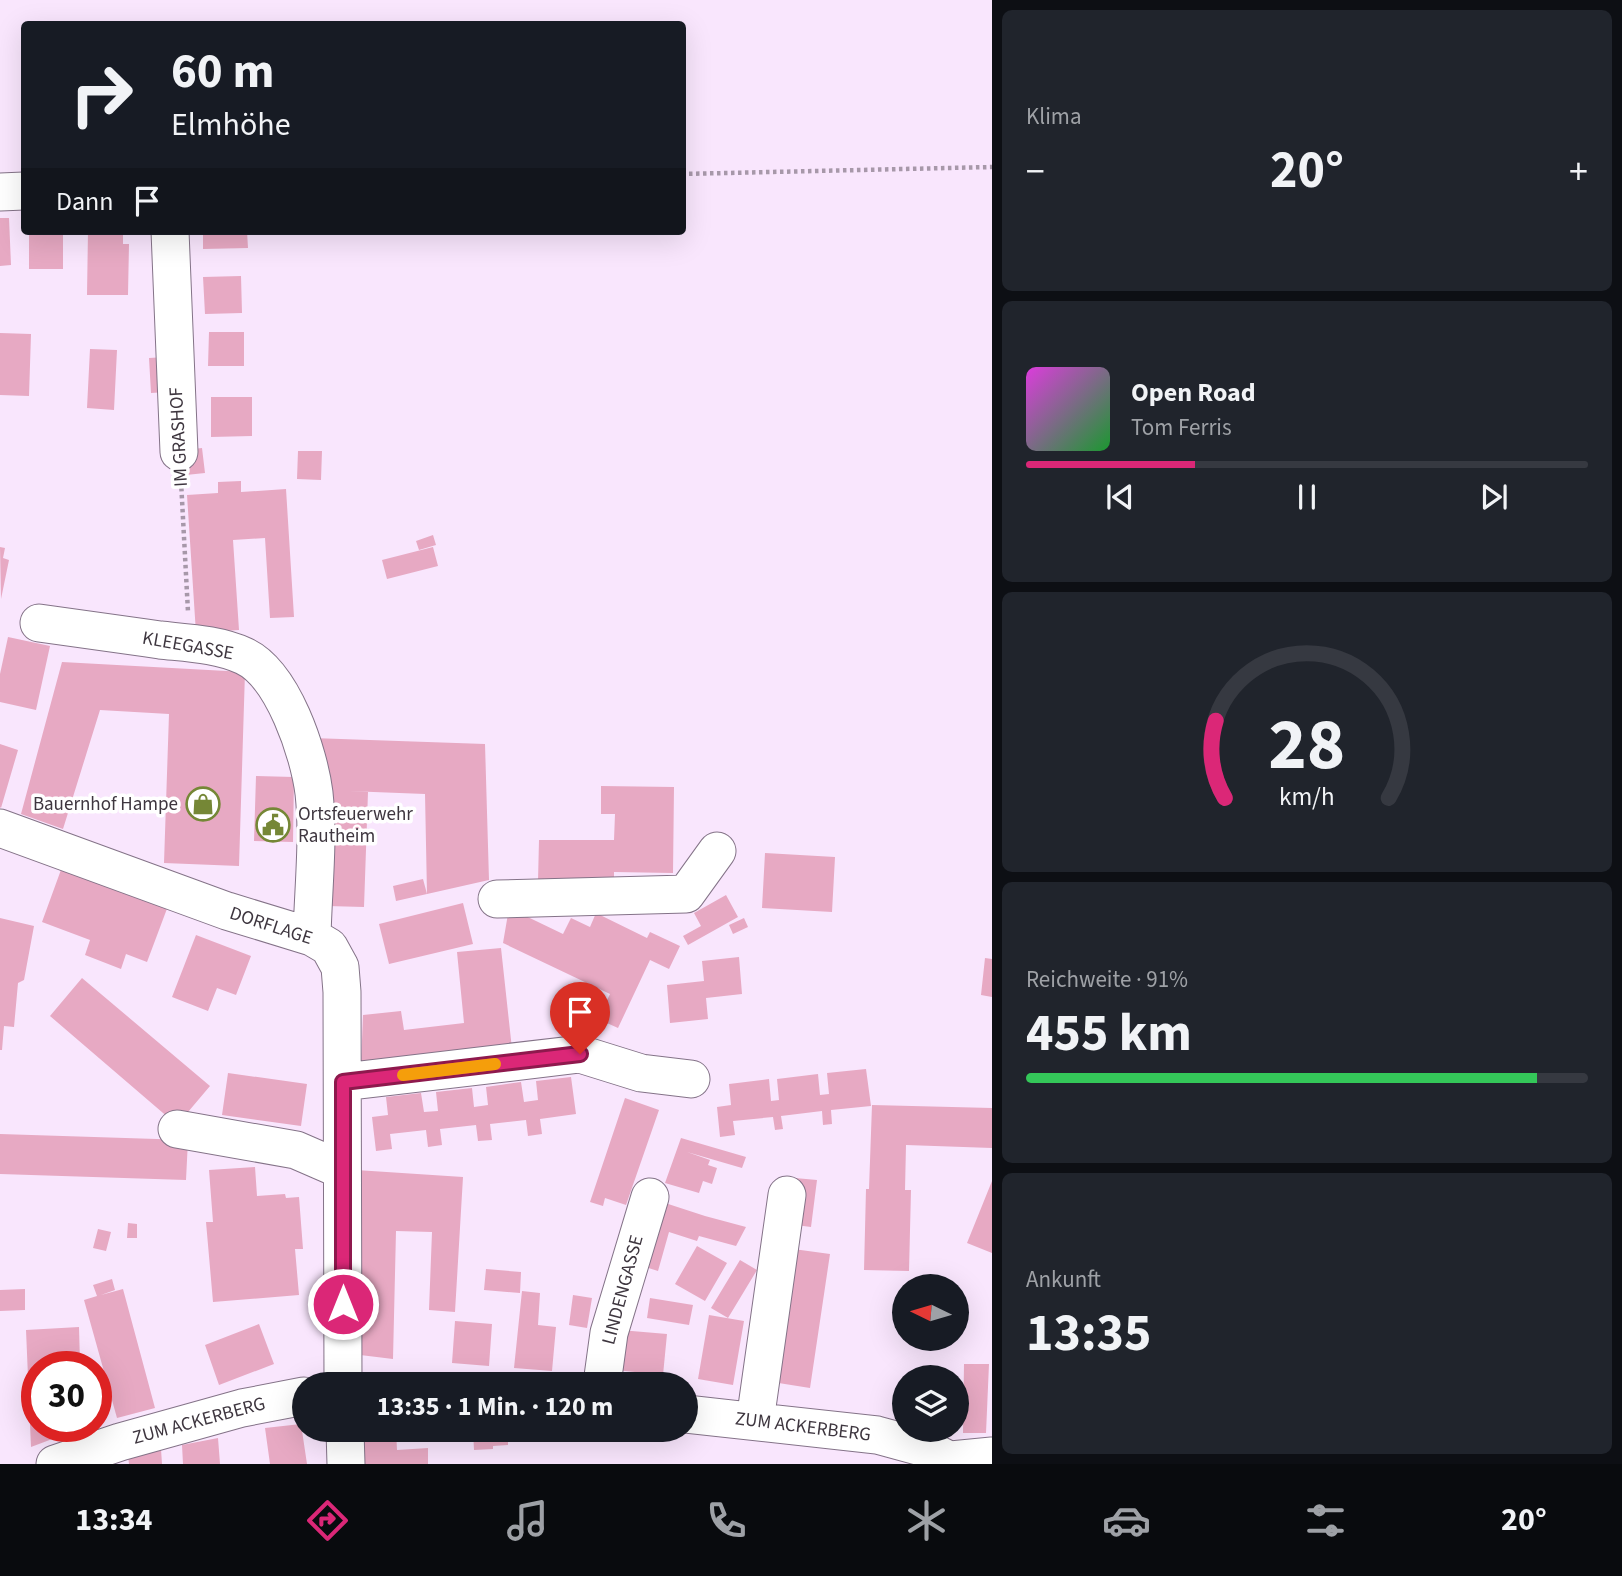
<!DOCTYPE html>
<html lang="de">
<head>
<meta charset="utf-8">
<style>
  :root { --surface:#171b24; --page:#20242c; --text:#f1f3f6; --muted:#9ea1a6; --line:#363941; --accent:#db2777 }
  body { margin:0; font-family:"Source Sans 3",sans-serif; background:var(--page); color:var(--text); height:100vh; display:flex; flex-direction:column; font-size:26px; white-space:nowrap }
  * { box-sizing:border-box; margin:0 }
  p { font-size:23px; color:var(--muted) }
  .icon { flex:none; width:38px; height:38px; fill:none; stroke:currentColor; stroke-width:2; stroke-linecap:round; stroke-linejoin:round }
  .map { position:relative; flex:1; overflow:hidden }
  .drawer { display:flex; flex-direction:column; gap:10px; padding:10px; background:#0d0f14; width:630px }
  .drawer>* { flex:none }
  .hud { position:absolute; left:21px; top:21px; width:665px; height:214px; border-radius:7px; box-shadow:0 7px 28px #0002; background:#171b24; color:var(--text); overflow:hidden }
  .needle { width:46px; rotate:275deg }
  .buttons { position:absolute; left:892px; top:1274px; display:grid; gap:14px }
  .buttons a { display:grid; place-items:center; width:77px; height:77px; border-radius:50%; background:var(--surface); box-shadow:0 7px 28px #0002; font-size:35px }
  .speed { position:absolute; left:21px; top:1351px; display:flex; gap:14px; font-size:35px; font-weight:700; text-align:center }
  .speed>* { display:grid; place-content:center; width:91px; height:91px; border-radius:50%; background:var(--surface); box-shadow:0 7px 28px #0002; line-height:1 }
  .speed .limit { border:10px solid #d22; background:#fff; color:#111 }
  .pin { position:absolute; display:grid; place-items:center; width:60px; height:60px; color:#fff; margin:-72px -30px; border-radius:50% 50% 50% 0; rotate:-45deg; box-shadow:0 0 7px #0007 }
  .pin .icon { rotate:45deg }
  .me { position:absolute; width:77px; margin:-38px; rotate:0deg; stroke-linejoin:round; filter:drop-shadow(0 0 5px #0008) }
  .turn { display:flex; align-items:center; gap:24px; height:147px; padding:0 35px; font-size:32px }
  .turn .icon { width:91px; height:91px; stroke-width:2.5 }
  .turn b { display:block; font-size:49px; line-height:60px }
  .then { display:flex; align-items:center; height:66px; padding:0 35px; background:#0003; gap:14px; font-size:26px }
  .big { font-size:52px; font-weight:700; line-height:1.1 }
  .drawer .widget { flex:1; display:flex; flex-direction:column; justify-content:center; gap:10px; min-width:0; padding:0 24px; border-radius:10px; background:var(--page) }
  .drawer .dial { align-items:center; gap:0 }
  .dial svg { height:182px; overflow:visible; fill:none; stroke:var(--line); stroke-width:7; stroke-linecap:round; text-anchor:middle }
  .dial text { fill:var(--text); stroke:none }
  .song { display:flex; align-items:center; gap:21px }
  .cover { width:84px; height:84px; border-radius:10px; background:linear-gradient(135deg,hsl(300 70% 55%),hsl(130 70% 35%)) }
  .played { height:7px; border-radius:4px; background:linear-gradient(90deg,var(--accent) 30%,var(--line) 30%) }
  .keys { display:flex; justify-content:space-around; direction:ltr }
  .heat { display:flex; justify-content:space-between; align-items:center; font-size:38px; direction:ltr }
  .charge { height:10px; border-radius:5px; background:linear-gradient(90deg,#34c759 91%,var(--line) 0) }
  .trip { position:absolute; left:292px; top:1372px; width:406px; height:70px; border-radius:35px; background:var(--surface); box-shadow:0 7px 28px #0002; font-weight:700; line-height:70px; text-align:center }
  .tabs { display:flex; height:112px; justify-content:space-around; align-items:center; background:#090b0e; color:var(--muted) }
  .tabs .icon { width:49px; height:49px }
  .tabs .active { color:var(--accent) }
  .tabs b { font-size:32px; color:var(--text) }
  main { display:flex; flex:1; min-height:0 }
  .map>svg:first-child { display:block }
  .building { fill:#e7a9c3 }
  .lines { fill:none; stroke-linecap:round; stroke-linejoin:round }
  .minor-casing { stroke:#847388; stroke-width:39 }
  .path { stroke:#a798a9; stroke-width:4.5; stroke-dasharray:3.5 3.5; stroke-linecap:butt }
  .minor { stroke:#fff; stroke-width:37 }
  .route-casing { stroke:#8e194d; stroke-width:18 }
  .route { stroke:#db2777; stroke-width:12 }
  .slow { stroke:#f59e0b; stroke-width:12 }
  .labels { text-anchor:middle; dominant-baseline:central; stroke-width:7; stroke-linejoin:round; paint-order:stroke }
  .street-label { font-size:19px; fill:#3e363f; stroke:#fff }
  .poi-label { font-size:19px; fill:#3e363f; stroke:#fff; text-anchor:end }
</style>
</head>
<body>
<main>
<div class="map">
<svg width="992" height="1464" viewBox="0 0 992 1464">
  <rect width="100%" height="100%" fill="#f9e6fd"/>
  <!-- building -->
  <path class="building" d="M 0,218 L 9,218 L 11,265 L 0,266 Z
    M 29,231 L 63,231 L 63,269 L 29,269 Z
    M 88,231 L 123,231 L 123,244 L 129,244 L 128,295 L 87,295 Z
    M 203,231 L 247,231 L 248,248 L 203,249 Z
    M 241,276 L 242,313 L 205,314 L 203,277 Z
    M 209,332 L 244,332 L 244,366 L 208,366 Z
    M 0,333 L 31,334 L 29,396 L 0,395 Z
    M 90,349 L 117,350 L 114,410 L 87,408 Z
    M 166,357 L 167,392 L 151,393 L 149,358 Z
    M 211,397 L 252,397 L 252,436 L 211,437 Z
    M 202,448 L 205,473 L 186,475 L 184,450 Z
    M 298,451 L 322,451 L 321,480 L 297,479 Z
    M 241,481 L 241,492 L 286,489 L 294,617 L 270,618 L 265,538 L 233,540 L 239,630 L 196,633 L 187,495 L 218,493 L 218,482 Z
    M 433,535 L 436,545 L 419,550 L 416,541 Z
    M 0,547 L 5,548 L 3,558 L 9,560 L 1,599 Z
    M 433,547 L 438,566 L 387,579 L 382,560 Z
    M 8,637 L 50,646 L 36,710 L 0,702 L 0,674 Z
    M 62,662 L 245,672 L 239,866 L 164,863 L 169,714 L 100,710 L 63,829 L 21,814 Z
    M 312,738 L 485,744 L 489,880 L 427,894 L 425,794 L 348,791 L 368,792 L 364,907 L 327,906 Z
    M 0,744 L 18,750 L 1,808 L 0,807 Z
    M 256,776 L 294,777 L 293,842 L 254,841 Z
    M 601,786 L 674,787 L 673,873 L 614,872 L 614,882 L 538,881 L 539,840 L 614,840 L 615,814 L 601,814 Z
    M 765,853 L 835,857 L 832,912 L 762,908 Z
    M 62,867 L 168,906 L 147,962 L 126,954 L 121,969 L 85,955 L 90,940 L 42,922 Z
    M 423,879 L 427,894 L 396,901 L 393,886 Z
    M 726,895 L 738,917 L 688,945 L 683,936 L 701,926 L 694,913 Z
    M 463,903 L 473,944 L 389,964 L 379,924 Z
    M 509,908 L 563,934 L 571,918 L 590,927 L 596,913 L 647,938 L 650,932 L 680,946 L 669,969 L 650,960 L 618,1028 L 598,1019 L 610,994 L 503,943 Z
    M 0,918 L 34,926 L 24,980 L 18,983 L 14,1027 L 4,1026 L 2,1050 L 0,1050 Z
    M 744,918 L 748,927 L 733,934 L 729,925 Z
    M 196,935 L 251,956 L 236,995 L 217,988 L 208,1011 L 172,997 Z
    M 501,948 L 512,1049 L 361,1066 L 363,1015 L 401,1011 L 404,1030 L 464,1023 L 457,952 Z
    M 739,957 L 742,994 L 706,998 L 708,1019 L 670,1023 L 667,985 L 704,981 L 702,961 Z
    M 985,958 L 992,959 L 992,997 L 981,995 Z
    M 82,978 L 210,1086 L 177,1125 L 50,1016 Z
    M 866,1069 L 871,1106 L 831,1110 L 832,1124 L 823,1125 L 822,1111 L 781,1116 L 783,1129 L 775,1130 L 773,1117 L 733,1121 L 735,1135 L 720,1137 L 717,1107 L 731,1105 L 729,1084 L 769,1079 L 771,1101 L 779,1100 L 777,1079 L 818,1074 L 820,1095 L 829,1094 L 827,1073 Z
    M 228,1073 L 307,1084 L 301,1126 L 222,1115 Z
    M 571,1077 L 576,1114 L 540,1119 L 542,1134 L 528,1136 L 526,1120 L 490,1124 L 492,1140 L 478,1141 L 476,1125 L 440,1129 L 442,1145 L 428,1147 L 426,1130 L 390,1134 L 392,1149 L 376,1151 L 372,1117 L 388,1115 L 386,1097 L 421,1093 L 424,1112 L 438,1111 L 436,1092 L 472,1088 L 474,1107 L 488,1105 L 486,1087 L 521,1082 L 524,1102 L 538,1100 L 536,1081 Z
    M 625,1098 L 659,1110 L 626,1205 L 605,1198 L 603,1206 L 590,1202 Z
    M 872,1105 L 992,1108 L 992,1148 L 906,1145 L 905,1190 L 911,1190 L 909,1271 L 864,1270 L 866,1189 L 869,1189 Z
    M 0,1134 L 188,1140 L 186,1180 L 0,1174 Z
    M 681,1138 L 746,1157 L 742,1168 L 687,1152 L 710,1160 L 708,1165 L 717,1168 L 712,1184 L 703,1181 L 699,1193 L 665,1183 Z
    M 255,1167 L 257,1196 L 285,1194 L 286,1198 L 299,1197 L 303,1249 L 295,1249 L 299,1295 L 213,1302 L 206,1222 L 213,1222 L 209,1170 Z
    M 356,1170 L 463,1177 L 455,1312 L 429,1310 L 432,1232 L 396,1231 L 393,1359 L 352,1354 Z
    M 795,1178 L 817,1180 L 811,1227 L 788,1224 Z
    M 992,1181 L 992,1253 L 967,1243 Z
    M 659,1201 L 705,1216 L 746,1227 L 736,1246 L 699,1236 L 697,1241 L 669,1232 L 658,1271 L 639,1265 Z
    M 128,1223 L 137,1224 L 137,1238 L 127,1238 Z
    M 98,1229 L 111,1232 L 106,1251 L 93,1248 Z
    M 697,1246 L 727,1263 L 705,1301 L 675,1284 Z
    M 786,1248 L 830,1254 L 810,1388 L 766,1381 Z
    M 740,1260 L 757,1270 L 728,1318 L 711,1308 Z
    M 486,1269 L 521,1272 L 520,1293 L 484,1290 Z
    M 112,1279 L 115,1290 L 101,1295 L 123,1289 L 155,1408 L 117,1418 L 84,1300 L 97,1296 L 93,1285 Z
    M 25,1289 L 25,1310 L 0,1311 L 0,1290 Z
    M 522,1291 L 540,1293 L 538,1325 L 556,1327 L 552,1371 L 514,1368 Z
    M 573,1295 L 592,1298 L 587,1328 L 569,1325 Z
    M 650,1298 L 693,1305 L 689,1325 L 647,1318 Z
    M 709,1315 L 744,1321 L 733,1385 L 698,1379 Z
    M 455,1321 L 492,1324 L 489,1366 L 452,1363 Z
    M 259,1324 L 274,1364 L 219,1385 L 205,1345 Z
    M 79,1327 L 80,1363 L 76,1363 L 76,1367 L 37,1367 L 37,1426 L 84,1427 L 31,1447 L 26,1330 Z
    M 620,1330 L 667,1334 L 663,1375 L 616,1370 Z
    M 964,1364 L 989,1364 L 986,1433 L 963,1433 Z
    M 301,1424 L 307,1464 L 270,1464 L 265,1428 Z
    M 358,1430 L 396,1430 L 397,1450 L 428,1448 L 428,1464 L 359,1464 Z
    M 473,1430 L 508,1430 L 508,1445 L 493,1446 L 493,1449 L 474,1450 Z
    M 218,1438 L 220,1464 L 183,1464 L 182,1445 Z
    M 161,1449 L 162,1464 L 129,1464 L 128,1456 Z"/>
  <g class="lines">
    <defs>
      <path id="minor" d="M 0,192 L 24,191
        M 170,231 L 179,452
        M 39,623 C 80,629 120,634 160,640 C 188,643 218,644 244,656 C 283,674 309,753 314,793 C 319,839 313,891 312,937
        M 0,828 L 227,911 L 312,937 L 329,947 L 340,967 L 342,992 L 343,1384
        M 497,899 L 686,894 L 717,851
        M 343,1082 L 580,1054 L 641,1073 L 691,1079
        M 177,1129 L 296,1150 L 342,1170
        M 602,1384 L 609,1333 L 650,1197
        M 686,1414 L 877,1435 L 925,1448 L 957,1464
        M 755,1421 L 787,1195
        M 345,1430 L 346,1464
        M 951,1460 L 992,1456
        M 55,1464 L 120,1442 L 242,1408 L 304,1396"/>
    </defs>
    <!-- minor casing -->
    <use href="#minor" class="minor-casing"/>
    <!-- path -->
    <path class="path" d="M 682,174 L 992,167
      M 181,481 L 188,612"/>
    <!-- minor -->
    <use href="#minor" class="minor"/>
  </g>
  <g class="lines">
    <defs>
      <path id="route" d="M 343,1304 L 343,1082 L 580,1054"/>
    </defs>
    <!-- route casing -->
    <use href="#route" class="route-casing"/>
    <!-- route -->
    <use href="#route" class="route"/>
    <!-- slow -->
    <path class="slow" d="M 403,1075 L 495,1064"/>
  </g>
  <!-- icons -->
  <defs>
    <symbol id="shop-ring" viewBox="-11 -11 22 22"><circle r="9.5" fill="#fff" stroke="#758736" stroke-width="1.5"/><path d="M-5-2.5h2.3a2.7 3.5 0 0 1 5.4 0H5L5.5 6h-11ZM-1.5-2.5h3a1.5 2.3 0 0 0-3 0Z" fill="#758736"/></symbol>
    <symbol id="civic-ring" viewBox="-11 -11 22 22"><circle r="9.5" fill="#fff" stroke="#758736" stroke-width="1.5"/><path d="M-.6-6.5H3V-4.5H.6V-3L4-1V1h2V6H-6V1h2V-1L-.6-3ZM-1.2 2.5V6h2.4V2.5Z" fill="#758736"/></symbol>
  </defs>
  <g fill-rule="evenodd">
    <use href="#shop-ring" x="184" y="785" width="38" height="38"/>
    <use href="#civic-ring" x="254" y="806" width="38" height="38"/>
  </g>
  <g class="labels">
    <!-- street labels -->
    <g class="street-label">
      <text transform="translate(179 437) rotate(-93)">IM GRASHOF</text>
      <text transform="translate(188 646) rotate(10)">KLEEGASSE</text>
      <text transform="translate(271 926) rotate(18)">DORFLAGE</text>
      <text transform="translate(623 1290) rotate(-75)">LINDENGASSE</text>
      <text transform="translate(199 1421) rotate(-15)">ZUM ACKERBERG</text>
      <text transform="translate(803 1427) rotate(7)">ZUM ACKERBERG</text>
    </g>
    <!-- poi labels -->
    <g class="poi-label">
      <text x="178" y="804">Bauernhof Hampe</text>
      <text x="298" y="814" text-anchor="start">Ortsfeuerwehr<tspan x="298" dy="22">Rautheim</tspan></text>
    </g>
  </g>
</svg>
<div class="buttons">
<a><svg class="needle" viewBox="-14 -14 28 28"><path d="M0-13l5 13h-10z" fill="#e53935"/><path d="M0 13l5-13h-10z" fill="#9ea1a6"/></svg></a>
<a><svg class="icon" aria-label="layers" viewBox="0 0 24 24"><path d="M12 4l9 5-9 5-9-5zM3 14l9 5 9-5"/></svg></a>
</div>
<div class="speed"><div class="limit">30</div></div>
<div class="pin" style="left:580px;top:1054px;background:#d93025"><svg class="icon" aria-label="arrive" viewBox="0 0 24 24"><path d="M6 21V4h12l-3 4 3 4H6"/></svg></div>
<svg class="me" style="left:343px;top:1304px" viewBox="-20 -20 40 40"><circle r="17" fill="#db2777" stroke="#fff" stroke-width="3"/><path d="M0-11L8 9 0 5-8 9z" fill="#fff"/></svg>
<div class="trip">13:35 · 1 Min. · 120 m</div>
<div class="hud">
<div class="turn"><svg class="icon" aria-label="right" viewBox="0 0 24 24"><path d="M7 20v-9h11M14 6l5 5-5 5"/></svg><div><b>60 m</b>Elmhöhe</div></div>
<div class="then">Dann<svg class="icon" aria-label="arrive" viewBox="0 0 24 24"><path d="M6 21V4h12l-3 4 3 4H6"/></svg></div>
</div>
</div>
<section class="drawer">
<div class="widget"><p>Klima</p>
<div class="heat"><a>−</a><b class="big">20°</b><a>+</a></div>
</div>
<div class="widget">
<div class="song"><i class="cover"></i><div><b>Open Road</b><p>Tom Ferris</p></div></div>
<div class="played"></div>
<div class="keys"><svg class="icon" aria-label="previous" viewBox="0 0 24 24"><path d="M18 5L8 12l10 7zM5 5v14"/></svg><svg class="icon" aria-label="pause" viewBox="0 0 24 24"><path d="M8 5v14M16 5v14"/></svg><svg class="icon" aria-label="next" viewBox="0 0 24 24"><path d="M6 5l10 7-10 7zM19 5v14"/></svg></div>
</div>
<div class="widget dial"><svg viewBox="0 0 100 80">
<path d="M14 69A42 42 0 1 1 86 69"/>
<path d="M14 69A42 42 0 0 1 10 35" stroke="#db2777"/>
<text x="50" y="56" font-size="32" font-weight="700">28</text>
<text x="50" y="72" font-size="11">km/h</text>
</svg></div>
<div class="widget"><p>Reichweite · 91%</p><b class="big">455 km</b><div class="charge"></div></div>
<div class="widget"><p>Ankunft</p><b class="big">13:35</b></div>
</section>
</main>
<nav class="tabs">
<b>13:34</b>
<svg class="icon active" aria-label="directions" viewBox="0 0 24 24"><path d="M12 3l9 9-9 9-9-9zM9 14v-3h6M13 9l2 2-2 2"/></svg>
<svg class="icon" aria-label="music" viewBox="0 0 24 24"><path d="M9 18V5l10-2v13"/><circle cx="6" cy="18" r="3"/><circle cx="16" cy="16" r="3"/></svg>
<svg class="icon" aria-label="phone" viewBox="0 0 24 24"><path d="M5 4h4l2 5-3 2q2 4 5 5l2-3 5 2v4C11 20 4 13 5 4z"/></svg>
<svg class="icon" aria-label="climate" viewBox="0 0 24 24"><path d="M12 3v18M4 7l16 10M4 17L20 7"/></svg>
<svg class="icon" aria-label="car" viewBox="0 0 24 24"><path d="M5 17H2v-5l4-1 3-4h7l3 4 3 1v5h-3M9 17h6M6 11h13"/><circle cx="7" cy="17" r="2"/><circle cx="17" cy="17" r="2"/></svg>
<svg class="icon" aria-label="filters" viewBox="0 0 24 24"><path d="M4 7h16M4 17h16"/><circle cx="9" cy="7" r="2"/><circle cx="15" cy="17" r="2"/></svg>
<b>20°</b>
</nav>
</body>
</html>
